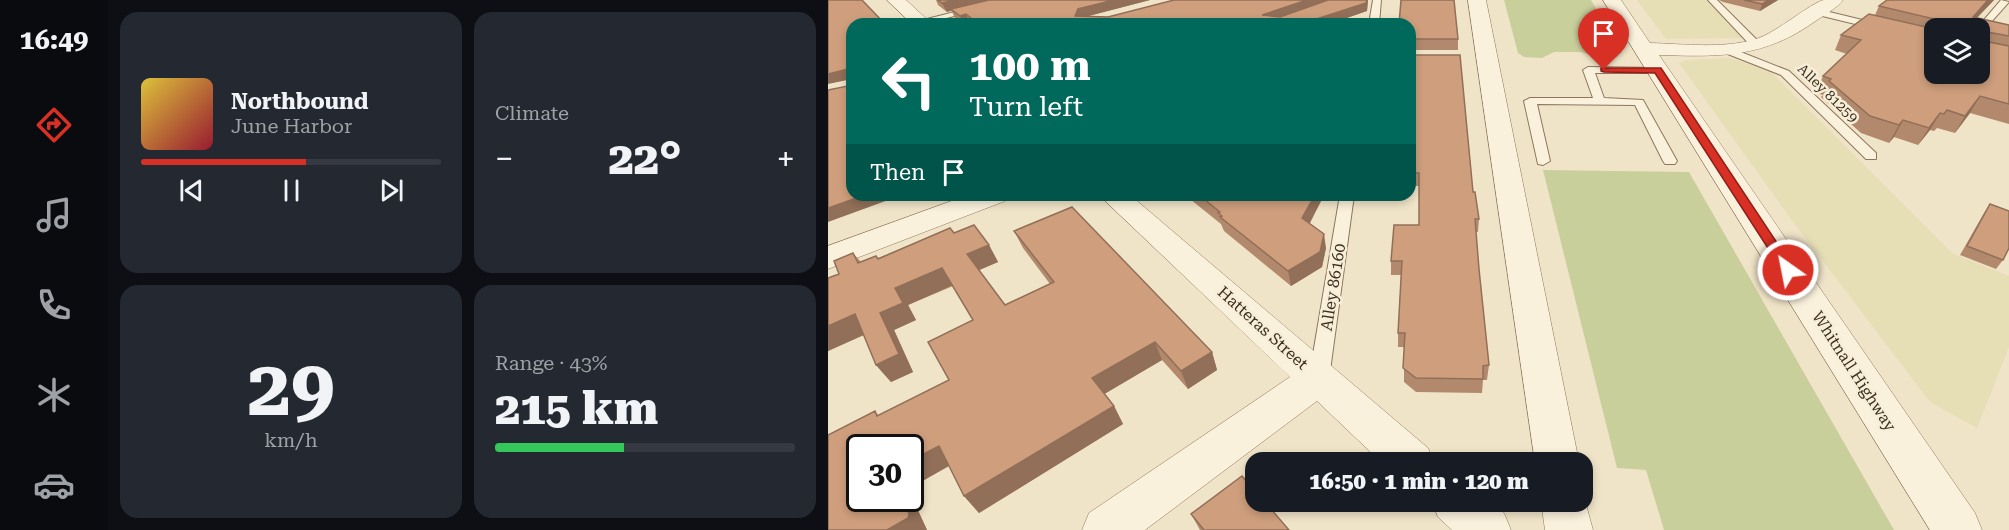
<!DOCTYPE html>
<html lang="en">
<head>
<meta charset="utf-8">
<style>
  :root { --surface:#171b24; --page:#242831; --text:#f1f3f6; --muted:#9ea1a6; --line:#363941; --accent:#d93025 }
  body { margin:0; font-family:"Roboto Serif",serif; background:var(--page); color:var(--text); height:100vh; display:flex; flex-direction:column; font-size:22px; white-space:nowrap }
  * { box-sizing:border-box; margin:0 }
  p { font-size:20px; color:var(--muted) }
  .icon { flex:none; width:33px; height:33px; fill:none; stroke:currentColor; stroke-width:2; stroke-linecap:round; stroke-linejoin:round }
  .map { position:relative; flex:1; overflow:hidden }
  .side { display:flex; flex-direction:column; gap:12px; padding:12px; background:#0d0f14; width:720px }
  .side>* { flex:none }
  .top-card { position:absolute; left:18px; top:18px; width:570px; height:183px; border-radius:18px; box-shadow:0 3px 9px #0003; background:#00695c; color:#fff; overflow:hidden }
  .controls { position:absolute; left:1096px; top:18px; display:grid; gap:12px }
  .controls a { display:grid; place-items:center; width:66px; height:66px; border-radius:12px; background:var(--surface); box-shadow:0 3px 9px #0003; font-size:30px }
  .speed { position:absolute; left:18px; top:434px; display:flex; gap:12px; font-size:30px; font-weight:700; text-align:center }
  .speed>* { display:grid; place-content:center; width:78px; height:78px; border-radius:50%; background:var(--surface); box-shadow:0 3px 9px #0003; line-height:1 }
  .speed .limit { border:3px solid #111; border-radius:9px; background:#fff; color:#111 }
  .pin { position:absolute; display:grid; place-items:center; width:51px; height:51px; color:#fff; margin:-62px -26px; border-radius:50% 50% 50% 0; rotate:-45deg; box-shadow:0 0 6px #0007 }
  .pin .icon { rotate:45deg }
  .me { position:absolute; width:66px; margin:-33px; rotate:327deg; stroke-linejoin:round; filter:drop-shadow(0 0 4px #0008) }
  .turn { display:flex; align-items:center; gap:21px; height:126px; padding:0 24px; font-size:27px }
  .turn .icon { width:78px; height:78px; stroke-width:2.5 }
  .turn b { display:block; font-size:42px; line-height:51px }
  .then { display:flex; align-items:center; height:57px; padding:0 24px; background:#0003; gap:12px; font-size:22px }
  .big { font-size:45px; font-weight:800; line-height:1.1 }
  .side .card { flex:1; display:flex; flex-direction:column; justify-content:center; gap:9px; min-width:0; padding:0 21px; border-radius:18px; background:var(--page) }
  .side .dial { align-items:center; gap:0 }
  .dial b { font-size:78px; line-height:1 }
  .song { display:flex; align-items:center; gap:18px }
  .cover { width:72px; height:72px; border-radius:9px; background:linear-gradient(135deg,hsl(50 70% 55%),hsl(350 70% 35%)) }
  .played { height:6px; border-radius:3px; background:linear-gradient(90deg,var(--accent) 55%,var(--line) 55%) }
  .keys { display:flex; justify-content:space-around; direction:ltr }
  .heat { display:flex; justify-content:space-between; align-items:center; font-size:33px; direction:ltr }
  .charge { height:9px; border-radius:4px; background:linear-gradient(90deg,#34c759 43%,var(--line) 0) }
  .side .tiles { flex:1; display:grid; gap:12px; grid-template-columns:repeat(2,1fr) }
  .trip { position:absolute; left:417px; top:452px; width:348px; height:60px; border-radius:18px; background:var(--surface); box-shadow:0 3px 9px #0003; font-weight:800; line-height:60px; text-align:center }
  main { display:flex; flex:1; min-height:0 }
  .tab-bar { display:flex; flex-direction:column; width:108px; justify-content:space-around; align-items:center; background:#090b0e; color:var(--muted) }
  .tab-bar .icon { width:42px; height:42px }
  .tab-bar .current { color:var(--accent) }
  .tab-bar b { font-size:27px; color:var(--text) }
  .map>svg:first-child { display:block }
  .farmland { fill:#e6deb5 }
  .green { fill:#c9cf9b }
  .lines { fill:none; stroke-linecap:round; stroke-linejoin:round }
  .lane-casing { stroke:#8d765c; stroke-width:2 }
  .street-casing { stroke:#8d765c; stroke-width:1 }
  .lane { fill:#faf1dc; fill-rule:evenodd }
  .street { fill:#faf1dc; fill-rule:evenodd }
  .wall { fill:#b2896c; fill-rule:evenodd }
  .shaded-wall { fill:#916f58 }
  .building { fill:#cf9f7d; stroke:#916f58; stroke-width:1.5 }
  .route { fill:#d93025; stroke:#8d1f18; stroke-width:1.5 }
  .labels { text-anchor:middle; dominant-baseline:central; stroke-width:5; stroke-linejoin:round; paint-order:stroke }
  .far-street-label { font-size:14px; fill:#3d2e20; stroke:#f7eed8 }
  .street-label { font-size:16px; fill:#3d2e20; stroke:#f7eed8 }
</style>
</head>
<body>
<main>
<nav class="tab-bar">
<b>16:49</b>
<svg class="icon current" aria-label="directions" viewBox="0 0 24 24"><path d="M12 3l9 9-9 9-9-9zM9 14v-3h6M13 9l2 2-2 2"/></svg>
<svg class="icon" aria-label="music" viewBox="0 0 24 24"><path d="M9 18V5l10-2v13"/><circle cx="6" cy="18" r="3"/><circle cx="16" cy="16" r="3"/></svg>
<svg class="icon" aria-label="phone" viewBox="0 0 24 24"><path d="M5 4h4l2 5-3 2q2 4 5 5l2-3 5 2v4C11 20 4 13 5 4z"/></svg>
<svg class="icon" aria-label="climate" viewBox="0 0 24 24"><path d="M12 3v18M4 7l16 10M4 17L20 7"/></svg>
<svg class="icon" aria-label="car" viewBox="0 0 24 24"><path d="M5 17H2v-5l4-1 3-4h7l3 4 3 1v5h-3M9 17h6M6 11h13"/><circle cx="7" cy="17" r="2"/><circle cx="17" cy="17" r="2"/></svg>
</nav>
<section class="side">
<div class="tiles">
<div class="card">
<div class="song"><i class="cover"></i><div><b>Northbound</b><p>June Harbor</p></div></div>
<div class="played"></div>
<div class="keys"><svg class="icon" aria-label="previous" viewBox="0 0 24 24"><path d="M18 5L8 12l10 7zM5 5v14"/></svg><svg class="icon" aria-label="pause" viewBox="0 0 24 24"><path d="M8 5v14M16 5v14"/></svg><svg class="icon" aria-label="next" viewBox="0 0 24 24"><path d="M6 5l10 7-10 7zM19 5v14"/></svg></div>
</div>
<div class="card"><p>Climate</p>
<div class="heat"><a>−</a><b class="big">22°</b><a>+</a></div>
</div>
<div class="card dial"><b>29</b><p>km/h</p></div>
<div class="card"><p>Range · 43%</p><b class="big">215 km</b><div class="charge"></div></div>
</div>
</section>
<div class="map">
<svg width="1181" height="530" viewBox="0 0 1181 530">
  <rect width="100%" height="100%" fill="#f0e4c8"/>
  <!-- farmland -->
  <path class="farmland" d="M 809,0 L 878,0 L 918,38 L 838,39 Z
    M 902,58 L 940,69 L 1124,253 L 1181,276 L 1181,347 L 1149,428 L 1102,402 L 963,219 L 851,63 L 858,60 Z"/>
  <!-- green -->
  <path class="green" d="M 676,0 L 763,0 L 794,52 L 789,57 L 775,59 L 753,52 L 726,52 L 714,58 L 696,57 L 690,53 Z
    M 715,170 L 861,172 L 1066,530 L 836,530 L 818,470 L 789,468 Z"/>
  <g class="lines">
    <defs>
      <path id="lane" d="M 174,0 L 189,0 L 95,24 L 87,22 Z
        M 545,0 L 553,0 L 551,24 L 541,24 Z
        M 880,0 L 889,0 L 932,43 L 932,47 L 924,47 Z
        M 1173,0 L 1181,2 L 1156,30 L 1149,28 Z
        M 989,9 L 1055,25 L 1057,27 L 1052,30 L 986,14 L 985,12 Z
        M 892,47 L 900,47 L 961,71 L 1048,153 L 1048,159 L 1038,159 L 953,75 L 892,51 Z
        M 760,67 L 834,68 L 834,72 L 830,73 L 767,73 L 776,98 L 815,100 L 849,161 L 847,164 L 837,164 L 835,161 L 807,105 L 709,104 L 722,161 L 715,165 L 710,164 L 696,101 L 702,98 L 765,98 L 755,70 Z
        M 512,195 L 526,195 L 501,378 L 498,384 L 491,386 L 484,384 L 481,378 Z"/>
      <path id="street" d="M 59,0 L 78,0 L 104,24 L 84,24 Z
        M 640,0 L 658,0 L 751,462 L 707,462 Z
        M 775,0 L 793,0 L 822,43 C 857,44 895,49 928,39 C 950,32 982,3 996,0 C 1002,0 1009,0 1015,0 C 1009,8 998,14 989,20 C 937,58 893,57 831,55 L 1147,513 L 1154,530 L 1102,530 Z
        M 140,195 L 181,195 L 177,201 L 0,269 L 0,246 Z
        M 271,195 L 302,195 L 600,448 L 606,462 L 553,462 L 489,401 L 317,530 L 254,530 L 261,513 L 462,377 Z
        M 754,490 L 765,530 L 717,530 L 713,501 L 754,501 Z
        M 604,501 L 662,501 L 676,513 L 683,530 L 624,530 L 610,517 Z"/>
    </defs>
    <!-- lane casing -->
    <use href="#lane" class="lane-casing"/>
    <!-- street casing -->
    <use href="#street" class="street-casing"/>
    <!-- lane -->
    <use href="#lane" class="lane"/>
    <!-- street -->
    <use href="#street" class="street"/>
  </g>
  <!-- wall -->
  <path class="wall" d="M 108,0 L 322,0 L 260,16 L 280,17 L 346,0 L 540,0 L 539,11 L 501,24 L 135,24 L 127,18 L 123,10 L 119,12 L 110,5 Z
    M 891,0 L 950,0 L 932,11 L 895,2 Z
    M 1059,0 L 1166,0 L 1149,18 L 1181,25 L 1181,124 L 1142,113 L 1127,133 L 1109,128 L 1106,131 L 1102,130 L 1090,145 L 1066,137 L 1061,143 L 1033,133 L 993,97 L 995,95 L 988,93 L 995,76 L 1019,54 L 1007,50 L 1013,35 L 1047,15 L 1051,6 ZM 1107,28 L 1152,28 L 1107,74 Z
    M 582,24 L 630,39 L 630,50 L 582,50 Z
    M 582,55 L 645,192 L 651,219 L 650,232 L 648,232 L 651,269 L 661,365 L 659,380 L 655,380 L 654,393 L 588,392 L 576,382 L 576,347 L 570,347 L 570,333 L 573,275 L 563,275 L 563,261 L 591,225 L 591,186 L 582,186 Z
    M 357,195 L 500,195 L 499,201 L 493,201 L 481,223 L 498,248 L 494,267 L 463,286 L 396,231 L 393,224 Z
    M 1162,204 L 1175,260 L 1168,269 L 1132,255 L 1156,213 Z
    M 244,207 L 384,352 L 389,370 L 360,389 L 334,360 L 276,394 L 286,406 L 295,424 L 151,513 L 136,496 L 121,466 L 82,488 L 82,447 L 32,447 L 32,498 L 82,498 L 82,493 L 99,530 L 0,530 L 0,435 L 47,411 L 51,416 L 121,380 L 100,342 L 145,320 L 125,286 L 80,305 L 88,320 L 66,330 L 85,372 L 63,382 L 48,365 L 36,335 L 0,351 L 0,278 L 11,274 L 6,261 L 25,253 L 33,262 L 48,256 L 50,258 L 122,228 L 126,233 L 146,225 L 161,245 L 170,262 L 151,270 L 177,305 L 222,284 L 195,248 L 186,231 Z
    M 363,514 L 461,530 L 372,530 Z"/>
  <!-- shaded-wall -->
  <path class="shaded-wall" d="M 127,0 L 165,0 L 119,12 L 114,3 Z
    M 286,0 L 322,0 L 253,18 L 247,16 L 250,9 Z
    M 479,0 L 504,0 L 437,24 L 434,15 Z
    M 539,0 L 540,0 L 539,11 L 501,24 L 473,24 Z
    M 941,0 L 950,0 L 932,11 L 934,4 Z
    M 1160,0 L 1166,0 L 1139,28 L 1145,17 Z
    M 138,14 L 142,23 L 135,24 L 132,16 Z
    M 20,69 L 24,79 L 0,84 L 0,74 Z
    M 1152,96 L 1142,113 L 1127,133 L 1137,116 Z
    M 1112,113 L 1102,130 L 1090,145 L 1101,128 Z
    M 1075,120 L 1066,137 L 1061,143 L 1071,125 Z
    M 37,195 L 74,195 L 0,222 L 0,208 Z
    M 487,195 L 492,195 L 493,201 L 477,233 L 474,218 Z
    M 496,234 L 498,248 L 494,267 L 463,286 L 460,271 Z
    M 161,245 L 170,262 L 149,271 L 139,254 Z
    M 114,268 L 125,285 L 80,305 L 88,320 L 66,330 L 85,372 L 63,382 L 48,365 L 52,313 L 67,288 Z
    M 27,314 L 42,332 L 0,351 L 0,326 Z
    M 327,342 L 334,360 L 273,396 L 264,378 Z
    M 384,352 L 389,370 L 360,389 L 353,371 Z
    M 286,406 L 295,424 L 151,513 L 136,496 Z
    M 111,446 L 126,463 L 82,488 L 82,461 Z
    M 82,493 L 99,530 L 59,530 L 75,498 L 82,498 Z"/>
  <!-- building -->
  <path class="building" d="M 0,0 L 34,0 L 57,24 L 24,24 L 24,195 L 37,195 L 0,208 L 0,90 L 20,86 L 20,69 L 0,74 Z
    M 110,0 L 127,0 L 114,3 Z
    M 161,0 L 286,0 L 250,9 L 247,16 L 280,17 L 346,0 L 479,0 L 434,15 L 452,17 L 500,0 L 539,0 L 538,3 L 473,24 L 155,24 L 153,22 L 149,23 L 138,14 L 132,16 L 123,9 Z
    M 573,0 L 626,0 L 630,39 L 582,39 L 582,24 L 571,24 Z
    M 916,0 L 941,0 L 934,4 Z
    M 1059,0 L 1160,0 L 1145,17 L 1181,25 L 1181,36 L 1159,32 L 1161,42 L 1181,46 L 1181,104 L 1152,96 L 1137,116 L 1119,110 L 1116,114 L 1112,113 L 1101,128 L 1075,120 L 1071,125 L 1042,116 L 1001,81 L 1003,79 L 995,76 L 1033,40 L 1013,35 L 1041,14 L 1107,29 L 1107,74 L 1152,74 L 1152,28 L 1116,28 L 1115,21 L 1051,6 Z
    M 582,55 L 632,55 L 645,192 L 647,192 L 651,219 L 647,219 L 651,269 L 661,365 L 655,366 L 655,379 L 588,378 L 575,368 L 577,333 L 570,333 L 574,261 L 563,261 L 566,225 L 591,225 L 591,173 L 582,173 Z
    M 371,195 L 487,195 L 474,218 L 496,234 L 492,252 L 460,271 L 392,217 L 394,216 L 390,213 L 392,212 Z
    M 1162,204 L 1181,211 L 1181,248 L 1175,260 L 1139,246 Z
    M 244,207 L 384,352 L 353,371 L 327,342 L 264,378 L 286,406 L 136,496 L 111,446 L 82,461 L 82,447 L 32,447 L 32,498 L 75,498 L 81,514 L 80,518 L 59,530 L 0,530 L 0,435 L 47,411 L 49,416 L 121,380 L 100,342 L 145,320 L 114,268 L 67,288 L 75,303 L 52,313 L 71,354 L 48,365 L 27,314 L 0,326 L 0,278 L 11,274 L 6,261 L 25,253 L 30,263 L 48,256 L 50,259 L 122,228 L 126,233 L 146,225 L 161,245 L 139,254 L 177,305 L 226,282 L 186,231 Z
    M 414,476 L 428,492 L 428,501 L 436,501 L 461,530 L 376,530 L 363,514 Z"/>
  <!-- route -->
  <path class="route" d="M 773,68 L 833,68 L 965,267 L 965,273 L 956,273 L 827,73 L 776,72 L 773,71 Z"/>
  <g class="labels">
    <!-- far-street labels -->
    <g class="far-street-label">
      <text transform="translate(1000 93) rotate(44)">Alley 81259</text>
    </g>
    <!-- street labels -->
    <g class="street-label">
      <text transform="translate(505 287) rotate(-81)">Alley 86160</text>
      <text transform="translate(435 328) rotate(42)">Hatteras Street</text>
      <text transform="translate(1026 371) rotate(57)">Whitnall Highway</text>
    </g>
  </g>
</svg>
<div class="controls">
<a><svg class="icon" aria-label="layers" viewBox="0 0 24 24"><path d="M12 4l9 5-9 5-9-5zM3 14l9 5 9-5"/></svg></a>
</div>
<div class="speed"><div class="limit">30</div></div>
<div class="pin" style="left:776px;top:70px;background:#d93025"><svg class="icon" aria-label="arrive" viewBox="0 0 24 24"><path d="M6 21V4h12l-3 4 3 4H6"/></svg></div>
<svg class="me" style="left:960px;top:270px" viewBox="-20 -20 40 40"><circle r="17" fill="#d93025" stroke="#fff" stroke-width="3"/><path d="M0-11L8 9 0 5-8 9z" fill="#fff"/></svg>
<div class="trip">16:50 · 1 min · 120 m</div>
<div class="top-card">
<div class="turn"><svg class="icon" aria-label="left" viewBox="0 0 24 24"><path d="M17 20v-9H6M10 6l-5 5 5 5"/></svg><div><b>100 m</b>Turn left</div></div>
<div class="then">Then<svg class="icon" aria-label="arrive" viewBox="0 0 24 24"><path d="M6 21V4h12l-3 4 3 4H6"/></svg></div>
</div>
</div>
</main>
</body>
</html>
